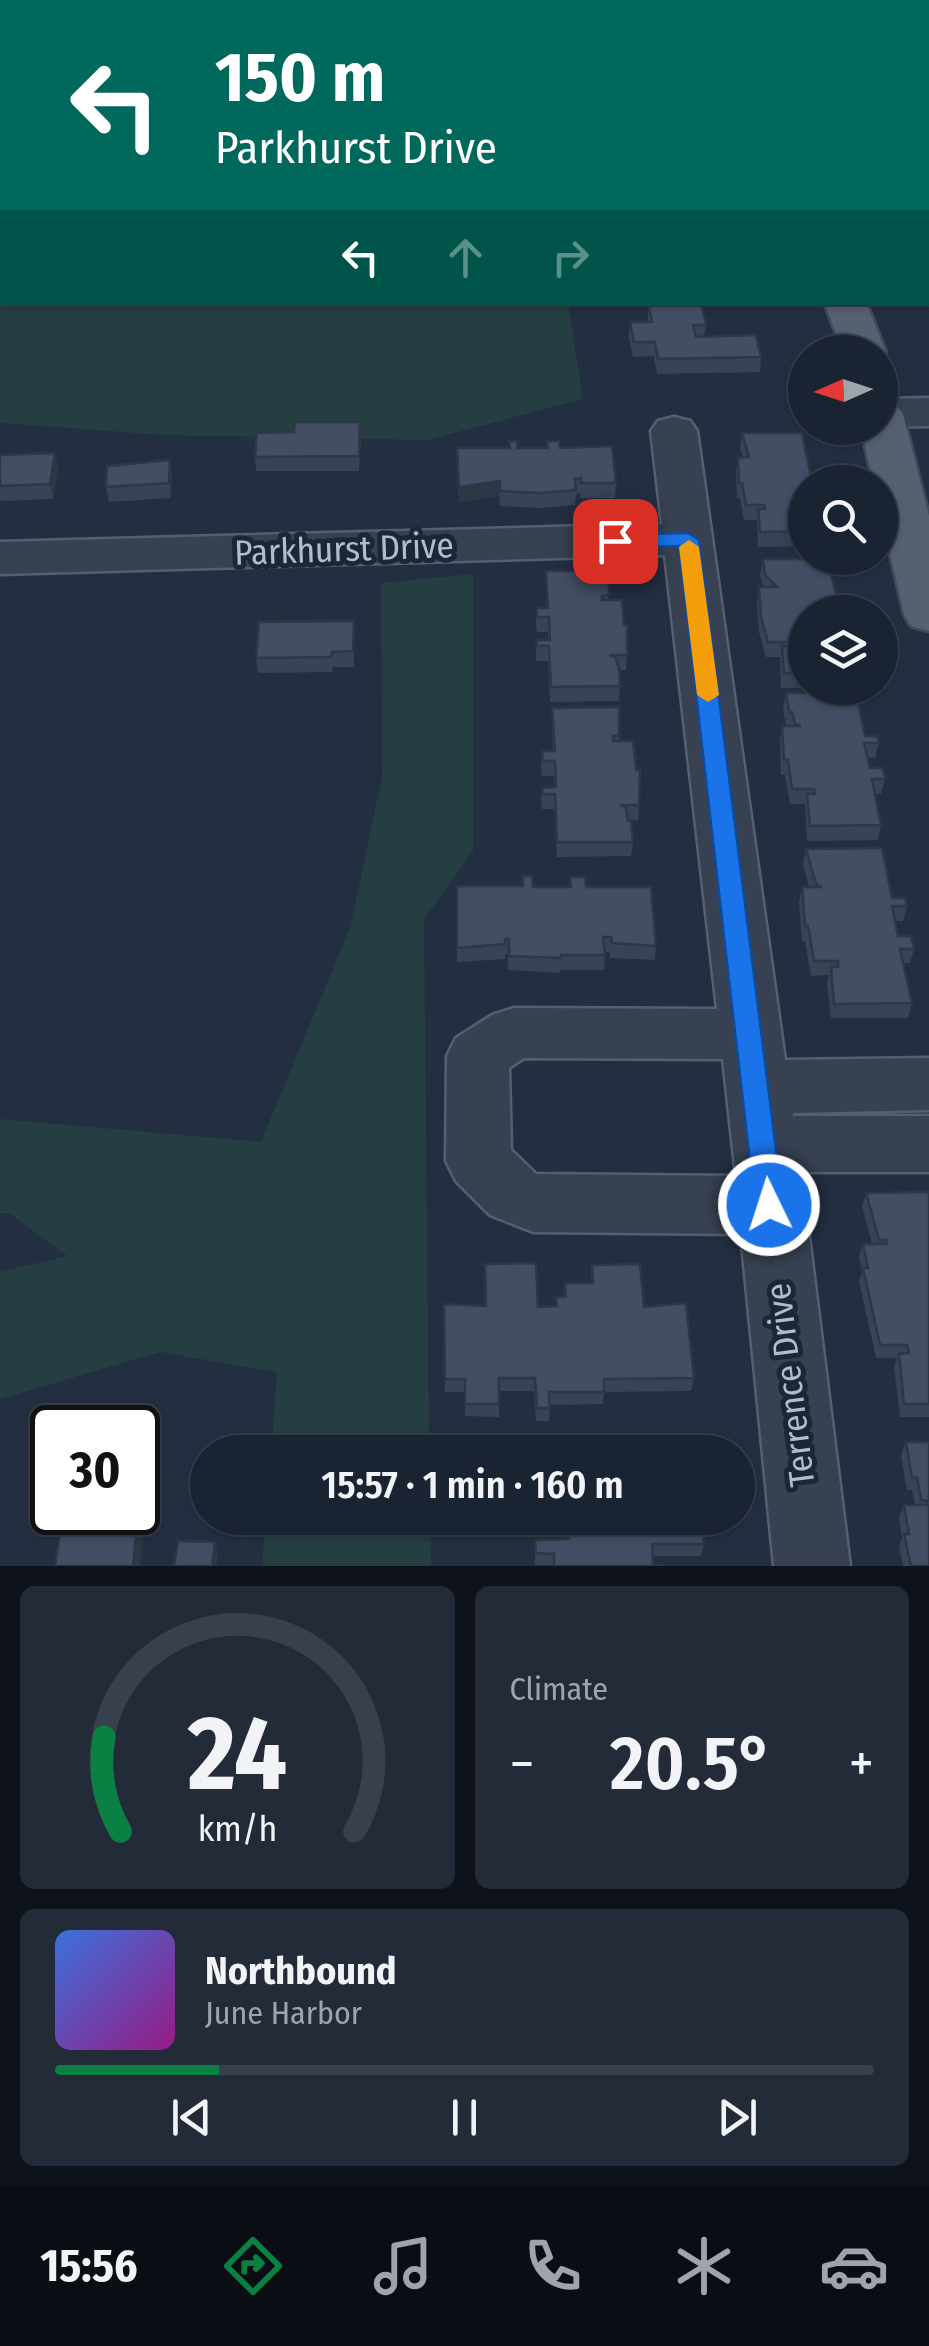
<!DOCTYPE html>
<html lang="en">
<head>
<meta charset="utf-8">
<style>
  :root { --surface:#1a2331; --page:#232b39; --text:#f1f3f6; --muted:#9fa4ab; --line:#38404d; --accent:#0b8043 }
  body { margin:0; font-family:"Fira Sans Condensed",sans-serif; background:var(--page); color:var(--text); height:100vh; display:flex; flex-direction:column; font-size:38px; white-space:nowrap }
  * { box-sizing:border-box; margin:0 }
  p { font-size:32px; color:var(--muted) }
  .icon { flex:none; width:55px; height:55px; fill:none; stroke:currentColor; stroke-width:2; stroke-linecap:round; stroke-linejoin:round }
  .map { position:relative; height:1566px; overflow:hidden }
  .details { display:flex; flex-direction:column; gap:20px; padding:20px; background:#0e131b; flex:1 }
  .details>* { flex:none }
  .top-card { position:absolute; left:0px; top:0px; width:930px; height:305px; box-shadow:0 2px 8px #0004,0 0 0 2px var(--line); background:#00695c; color:#fff; overflow:hidden }
  .needle { width:65px; rotate:267deg }
  .tools { position:absolute; left:788px; top:335px; display:grid; gap:20px }
  .tools a { display:grid; place-items:center; width:110px; height:110px; border-radius:50%; background:var(--surface); box-shadow:0 2px 8px #0004,0 0 0 2px var(--line); font-size:50px }
  .speed { position:absolute; left:30px; top:1405px; display:flex; gap:20px; font-size:50px; font-weight:700; text-align:center }
  .speed>* { display:grid; place-content:center; width:130px; height:130px; border-radius:50%; background:var(--surface); box-shadow:0 2px 8px #0004,0 0 0 2px var(--line); line-height:1 }
  .speed .limit { border:5px solid #111; border-radius:15px; background:#fff; color:#111 }
  .pin { position:absolute; display:grid; place-items:center; width:85px; height:85px; color:#fff; margin:-42px; border-radius:20px; box-shadow:0 5px 15px #0006 }
  .me { position:absolute; width:110px; margin:-55px; rotate:356deg; stroke-linejoin:round; filter:drop-shadow(0 0 8px #0008) }
  .turn { display:flex; align-items:center; gap:35px; height:210px; padding:0 50px; font-size:45px }
  .turn .icon { width:130px; height:130px; stroke-width:2.5 }
  .turn b { display:block; font-size:70px; line-height:85px }
  .lanes { display:flex; align-items:center; height:95px; padding:0 50px; background:#0003; justify-content:center; gap:50px; direction:ltr }
  .lanes .off { opacity:.35 }
  .big { font-size:75px; font-weight:600; line-height:1.1 }
  .details .card { flex:1; display:flex; flex-direction:column; justify-content:center; gap:15px; min-width:0; padding:0 35px; border-radius:15px; background:var(--page) }
  .details .dial { align-items:center; gap:0 }
  .dial svg { height:260px; overflow:visible; fill:none; stroke:var(--line); stroke-width:7; stroke-linecap:round; text-anchor:middle }
  .dial text { fill:var(--text); stroke:none }
  .song { display:flex; align-items:center; gap:30px }
  .cover { width:120px; height:120px; border-radius:15px; background:linear-gradient(135deg,hsl(220 70% 55%),hsl(310 70% 35%)) }
  .played { height:10px; border-radius:5px; background:linear-gradient(90deg,var(--accent) 20%,var(--line) 20%) }
  .keys { display:flex; justify-content:space-around; direction:ltr }
  .heat { display:flex; justify-content:space-between; align-items:center; font-size:55px; direction:ltr }
  .details .tiles { flex:1; display:grid; gap:20px; grid-template-columns:1fr 1fr }
  .card:last-child { grid-column:span 2 }
  .trip { position:absolute; left:190px; top:1435px; width:565px; height:100px; border-radius:50px; background:var(--surface); box-shadow:0 2px 8px #0004,0 0 0 2px var(--line); font-weight:600; line-height:100px; text-align:center }
  .tabs { display:flex; height:160px; justify-content:space-around; align-items:center; background:#0a0e14; color:var(--muted) }
  .tabs .icon { width:70px; height:70px }
  .tabs .selected { color:var(--accent) }
  .tabs b { font-size:45px; color:var(--text) }
  .map>svg:first-child { display:block }
  .green { fill:#253e42 }
  .lines { fill:none; stroke-linecap:round; stroke-linejoin:round }
  .minor-casing { stroke:#555f6f; stroke-width:5 }
  .major-casing { stroke:#404a5a; stroke-width:5 }
  .minor { fill:#374151; fill-rule:evenodd }
  .major { fill:#556071; fill-rule:evenodd }
  .wall { fill:#384356 }
  .shaded-wall { fill:#2e3746 }
  .building { fill:#414e64; stroke:#2e3746; stroke-width:2.5 }
  .route { fill:#1a73e8; stroke:#114b97; stroke-width:2.5 }
  .slow { fill:#f59e0b }
  .labels { text-anchor:middle; dominant-baseline:central; stroke-width:10; stroke-linejoin:round; paint-order:stroke }
  .street-label { font-size:35px; fill:#b3bccc; stroke:#1c2636 }
</style>
</head>
<body>
<div class="map">
<svg width="929" height="1566" viewBox="0 0 929 1566">
  <rect width="100%" height="100%" fill="#232f41"/>
  <!-- green -->
  <path class="green" d="M 0,184 L 2,302 L 568,303 L 583,399 L 428,440 L 163,435 L 0,423 Z
    M 473,574 L 473,851 L 424,919 L 429,1452 L 271,1452 L 277,1372 L 160,1352 L 0,1399 L 0,1272 L 67,1256 L 9,1213 L 0,1213 L 0,1119 L 261,1142 L 350,928 L 382,777 L 381,583 Z
    M 266,1518 L 430,1518 L 431,1566 L 262,1566 Z"/>
  <g class="lines">
    <defs>
      <path id="minor" d="M 396,0 L 432,0 L 433,2 L 398,2 Z
        M 587,0 L 626,0 L 627,2 L 589,2 Z
        M 0,161 L 2,162 L 2,185 L 0,185 Z
        M 928,221 L 929,221 L 929,245 L 928,245 Z
        M 929,398 L 929,426 L 880,427 L 880,399 Z
        M 674,417 L 690,421 L 697,431 L 785,1060 L 929,1058 L 929,1110 L 793,1113 L 793,1116 L 929,1116 L 929,1172 L 801,1172 L 850,1566 L 774,1566 L 741,1234 L 533,1232 L 490,1215 L 456,1181 L 446,1161 L 447,1056 L 456,1038 L 492,1015 L 514,1008 L 717,1009 L 665,555 L 0,574 L 0,542 L 662,524 L 651,431 L 658,421 ZM 524,1058 L 723,1059 L 736,1176 L 536,1174 L 511,1150 L 509,1068 Z"/>
      <path id="major" d="M 784,0 L 818,0 L 819,2 L 785,2 Z
        M 824,302 L 866,302 L 886,352 L 880,360 L 880,352 L 843,352 Z
        M 880,400 L 896,404 L 903,414 L 929,516 L 929,631 L 911,626 L 904,614 L 880,511 L 880,482 L 873,482 L 861,428 L 880,428 Z"/>
    </defs>
    <!-- minor casing -->
    <use href="#minor" class="minor-casing"/>
    <!-- major casing -->
    <use href="#major" class="major-casing"/>
    <!-- minor -->
    <use href="#minor" class="minor"/>
    <!-- major -->
    <use href="#major" class="major"/>
  </g>
  <!-- wall -->
  <path class="wall" d="M 82,0 L 180,0 L 180,2 L 83,2 Z
    M 237,0 L 306,0 L 299,2 L 241,2 Z
    M 648,302 L 706,325 L 704,337 L 761,357 L 760,372 L 657,374 L 654,356 L 633,357 L 629,337 L 630,322 L 648,322 Z
    M 742,433 L 805,482 L 805,546 L 758,547 L 757,520 L 744,520 L 740,498 L 737,498 L 736,472 L 738,458 L 743,458 L 740,448 Z
    M 361,436 L 359,471 L 256,471 L 255,457 Z
    M 509,441 L 517,448 L 560,448 L 616,483 L 615,498 L 580,498 L 580,493 L 576,494 L 575,505 L 541,508 L 500,506 L 499,496 L 459,502 L 457,463 L 509,448 Z
    M 55,453 L 58,468 L 53,499 L 0,501 L 0,455 Z
    M 170,460 L 172,475 L 171,498 L 109,502 L 106,487 Z
    M 763,559 L 849,602 L 847,612 L 805,612 L 805,688 L 848,688 L 781,688 L 780,657 L 766,657 L 759,632 L 757,602 L 759,587 L 763,587 L 760,574 Z
    M 546,571 L 609,571 L 608,600 L 627,655 L 626,670 L 619,670 L 620,686 L 619,701 L 550,702 L 548,661 L 536,661 L 536,640 L 548,640 L 548,632 L 537,632 L 536,623 L 537,608 L 547,608 Z
    M 354,621 L 354,667 L 333,667 L 332,672 L 258,673 L 256,658 Z
    M 786,693 L 879,743 L 875,758 L 868,758 L 870,768 L 885,779 L 881,794 L 875,794 L 881,825 L 878,840 L 807,841 L 805,804 L 790,804 L 785,775 L 781,775 L 780,741 L 782,726 L 786,726 L 783,709 Z
    M 619,707 L 619,741 L 639,805 L 638,820 L 628,820 L 633,842 L 631,856 L 557,857 L 554,809 L 542,809 L 541,802 L 542,788 L 555,787 L 554,776 L 542,776 L 541,766 L 542,751 L 553,751 L 552,708 Z
    M 806,849 L 907,906 L 903,921 L 895,921 L 898,936 L 914,949 L 910,963 L 903,963 L 912,1003 L 908,1018 L 831,1018 L 827,982 L 829,975 L 811,976 L 805,941 L 802,941 L 799,902 L 802,887 L 809,887 L 803,864 Z
    M 570,877 L 586,887 L 656,946 L 655,960 L 610,958 L 609,952 L 605,952 L 604,970 L 560,970 L 560,973 L 508,970 L 508,954 L 505,954 L 505,959 L 457,962 L 457,886 L 569,887 Z
    M 929,1192 L 929,1417 L 900,1417 L 894,1367 L 897,1358 L 876,1358 L 859,1281 L 862,1272 L 859,1257 L 863,1244 L 872,1244 L 862,1206 L 866,1193 Z
    M 592,1265 L 644,1307 L 694,1378 L 691,1391 L 604,1392 L 603,1404 L 550,1405 L 549,1421 L 536,1421 L 534,1391 L 499,1391 L 499,1417 L 465,1416 L 465,1392 L 445,1392 L 444,1304 L 486,1306 L 556,1306 L 564,1297 L 565,1283 L 591,1283 Z
    M 906,1442 L 929,1442 L 929,1566 L 903,1566 L 899,1546 L 902,1538 L 899,1517 L 904,1505 L 915,1505 L 912,1490 L 907,1490 L 901,1455 Z
    M 566,1518 L 702,1518 L 704,1544 L 701,1556 L 652,1556 L 653,1566 L 664,1566 L 535,1565 L 535,1540 L 567,1539 Z"/>
  <!-- shaded-wall -->
  <path class="shaded-wall" d="M 276,0 L 306,0 L 299,2 L 276,2 Z
    M 55,453 L 58,468 L 53,499 L 50,484 Z
    M 170,460 L 172,475 L 171,498 L 169,483 Z
    M 500,481 L 499,496 L 459,502 L 459,487 Z
    M 142,1476 L 148,1493 L 140,1566 L 133,1566 Z
    M 215,1542 L 218,1554 L 217,1566 L 212,1566 Z"/>
  <!-- building -->
  <path class="building" d="M 86,0 L 118,0 L 118,2 L 86,2 Z
    M 140,0 L 173,0 L 171,2 L 142,2 Z
    M 648,302 L 701,302 L 706,325 L 693,325 L 696,337 L 756,335 L 761,357 L 658,359 L 655,342 L 634,342 L 630,322 L 652,322 Z
    M 295,422 L 360,422 L 359,456 L 255,457 L 257,433 L 294,432 Z
    M 742,433 L 802,433 L 812,482 L 805,482 L 805,531 L 760,532 L 758,509 L 765,509 L 764,505 L 746,505 L 742,483 L 739,483 L 738,458 L 749,457 Z
    M 509,441 L 517,441 L 517,448 L 548,448 L 547,441 L 559,441 L 560,448 L 612,446 L 616,483 L 581,483 L 581,478 L 575,479 L 576,490 L 541,493 L 500,491 L 500,481 L 459,487 L 457,448 L 510,448 Z
    M 55,453 L 50,484 L 0,486 L 0,455 Z
    M 170,460 L 169,483 L 106,487 L 107,466 Z
    M 763,559 L 828,559 L 836,596 L 848,596 L 849,602 L 836,602 L 838,612 L 805,612 L 805,673 L 784,673 L 782,646 L 789,646 L 788,642 L 768,642 L 761,617 L 759,587 L 777,587 L 765,575 Z
    M 546,571 L 609,571 L 609,595 L 602,596 L 602,600 L 622,600 L 624,625 L 627,625 L 627,655 L 609,655 L 615,657 L 619,668 L 620,686 L 551,687 L 549,646 L 537,646 L 536,640 L 550,640 L 549,617 L 537,617 L 537,608 L 548,608 Z
    M 354,621 L 353,651 L 332,652 L 331,657 L 256,658 L 259,622 Z
    M 786,693 L 856,693 L 865,736 L 877,736 L 879,743 L 864,743 L 870,768 L 883,768 L 885,779 L 872,779 L 881,825 L 810,826 L 807,794 L 815,794 L 814,789 L 792,789 L 788,760 L 784,760 L 782,726 L 801,726 L 795,724 L 792,712 L 789,712 Z
    M 619,707 L 619,736 L 613,736 L 613,741 L 633,741 L 636,770 L 640,770 L 639,805 L 620,805 L 626,808 L 628,821 L 631,820 L 633,842 L 557,842 L 555,794 L 542,794 L 542,788 L 556,787 L 555,761 L 543,761 L 542,751 L 555,751 L 552,708 Z
    M 882,848 L 892,898 L 905,898 L 907,906 L 892,906 L 898,936 L 911,936 L 914,949 L 900,949 L 912,1003 L 834,1004 L 831,967 L 838,967 L 838,961 L 814,961 L 808,926 L 805,926 L 802,887 L 822,887 L 816,884 L 806,849 Z
    M 523,876 L 532,876 L 533,887 L 571,887 L 570,877 L 585,877 L 586,887 L 651,887 L 656,946 L 612,943 L 611,937 L 603,937 L 605,955 L 561,955 L 561,958 L 509,956 L 509,939 L 505,939 L 505,944 L 457,948 L 457,886 L 523,886 Z
    M 929,1192 L 929,1404 L 904,1404 L 899,1354 L 909,1353 L 907,1345 L 880,1345 L 863,1268 L 868,1268 L 863,1244 L 887,1244 L 886,1240 L 879,1240 L 866,1193 Z
    M 536,1263 L 538,1307 L 557,1306 L 556,1297 L 566,1297 L 565,1283 L 593,1283 L 592,1265 L 640,1264 L 644,1307 L 686,1303 L 694,1378 L 604,1379 L 604,1392 L 549,1392 L 550,1408 L 537,1408 L 535,1378 L 499,1378 L 499,1404 L 465,1404 L 465,1379 L 445,1379 L 444,1304 L 486,1306 L 485,1264 Z
    M 906,1442 L 929,1442 L 929,1501 L 921,1500 L 917,1477 L 912,1478 Z
    M 565,1446 L 649,1446 L 649,1452 L 566,1452 Z
    M 138,1476 L 142,1476 L 133,1566 L 55,1566 L 63,1512 L 138,1512 Z
    M 904,1505 L 929,1505 L 929,1566 L 911,1566 L 904,1534 L 909,1534 Z
    M 568,1518 L 702,1518 L 704,1544 L 652,1544 L 653,1566 L 664,1566 L 554,1566 L 554,1554 L 536,1553 L 535,1540 L 569,1539 Z
    M 178,1541 L 215,1542 L 212,1566 L 174,1566 Z"/>
  <!-- route -->
  <path class="route" d="M 688,533 L 699,540 L 783,1205 L 779,1213 L 769,1217 L 759,1213 L 755,1205 L 679,546 L 615,548 L 605,541 L 615,535 Z"/>
  <!-- slow -->
  <path class="slow" d="M 689,540 L 699,547 L 719,695 L 708,702 L 697,695 L 679,547 Z"/>
  <g class="labels">
    <!-- street labels -->
    <g class="street-label">
      <text transform="translate(344 549) rotate(-2)">Parkhurst Drive</text>
      <text transform="translate(790 1385) rotate(-97)">Terrence Drive</text>
    </g>
  </g>
</svg>
<div class="tools">
<a><svg class="needle" viewBox="-14 -14 28 28"><path d="M0-13l5 13h-10z" fill="#e53935"/><path d="M0 13l5-13h-10z" fill="#9fa4ab"/></svg></a>
<a><svg class="icon" aria-label="search" viewBox="0 0 24 24"><circle cx="10" cy="10" r="6"/><path d="M15 15l6 6"/></svg></a>
<a><svg class="icon" aria-label="layers" viewBox="0 0 24 24"><path d="M12 4l9 5-9 5-9-5zM3 14l9 5 9-5"/></svg></a>
</div>
<div class="speed"><div class="limit">30</div></div>
<div class="pin" style="left:615px;top:541px;background:#d93025"><svg class="icon" aria-label="arrive" viewBox="0 0 24 24"><path d="M6 21V4h12l-3 4 3 4H6"/></svg></div>
<svg class="me" style="left:769px;top:1205px" viewBox="-20 -20 40 40"><circle r="17" fill="#1a73e8" stroke="#fff" stroke-width="3"/><path d="M0-11L8 9 0 5-8 9z" fill="#fff"/></svg>
<div class="trip">15:57 · 1 min · 160 m</div>
<div class="top-card">
<div class="turn"><svg class="icon" aria-label="left" viewBox="0 0 24 24"><path d="M17 20v-9H6M10 6l-5 5 5 5"/></svg><div><b>150 m</b>Parkhurst Drive</div></div>
<div class="lanes"><svg class="icon" aria-label="left" viewBox="0 0 24 24"><path d="M17 20v-9H6M10 6l-5 5 5 5"/></svg><svg class="icon off" aria-label="ahead" viewBox="0 0 24 24"><path d="M12 20V5M6 11l6-6 6 6"/></svg><svg class="icon off" aria-label="right" viewBox="0 0 24 24"><path d="M7 20v-9h11M14 6l5 5-5 5"/></svg></div>
</div>
</div>
<section class="details">
<div class="tiles">
<div class="card dial"><svg viewBox="0 0 100 80">
<path d="M14 69A42 42 0 1 1 86 69"/>
<path d="M14 69A42 42 0 0 1 9 40" stroke="#0b8043"/>
<text x="50" y="56" font-size="32" font-weight="700">24</text>
<text x="50" y="72" font-size="11">km/h</text>
</svg></div>
<div class="card"><p>Climate</p>
<div class="heat"><a>−</a><b class="big">20.5°</b><a>+</a></div>
</div>
<div class="card">
<div class="song"><i class="cover"></i><div><b>Northbound</b><p>June Harbor</p></div></div>
<div class="played"></div>
<div class="keys"><svg class="icon" aria-label="previous" viewBox="0 0 24 24"><path d="M18 5L8 12l10 7zM5 5v14"/></svg><svg class="icon" aria-label="pause" viewBox="0 0 24 24"><path d="M8 5v14M16 5v14"/></svg><svg class="icon" aria-label="next" viewBox="0 0 24 24"><path d="M6 5l10 7-10 7zM19 5v14"/></svg></div>
</div>
</div>
</section>
<nav class="tabs">
<b>15:56</b>
<svg class="icon selected" aria-label="directions" viewBox="0 0 24 24"><path d="M12 3l9 9-9 9-9-9zM9 14v-3h6M13 9l2 2-2 2"/></svg>
<svg class="icon" aria-label="music" viewBox="0 0 24 24"><path d="M9 18V5l10-2v13"/><circle cx="6" cy="18" r="3"/><circle cx="16" cy="16" r="3"/></svg>
<svg class="icon" aria-label="phone" viewBox="0 0 24 24"><path d="M5 4h4l2 5-3 2q2 4 5 5l2-3 5 2v4C11 20 4 13 5 4z"/></svg>
<svg class="icon" aria-label="climate" viewBox="0 0 24 24"><path d="M12 3v18M4 7l16 10M4 17L20 7"/></svg>
<svg class="icon" aria-label="car" viewBox="0 0 24 24"><path d="M5 17H2v-5l4-1 3-4h7l3 4 3 1v5h-3M9 17h6M6 11h13"/><circle cx="7" cy="17" r="2"/><circle cx="17" cy="17" r="2"/></svg>
</nav>
</body>
</html>
